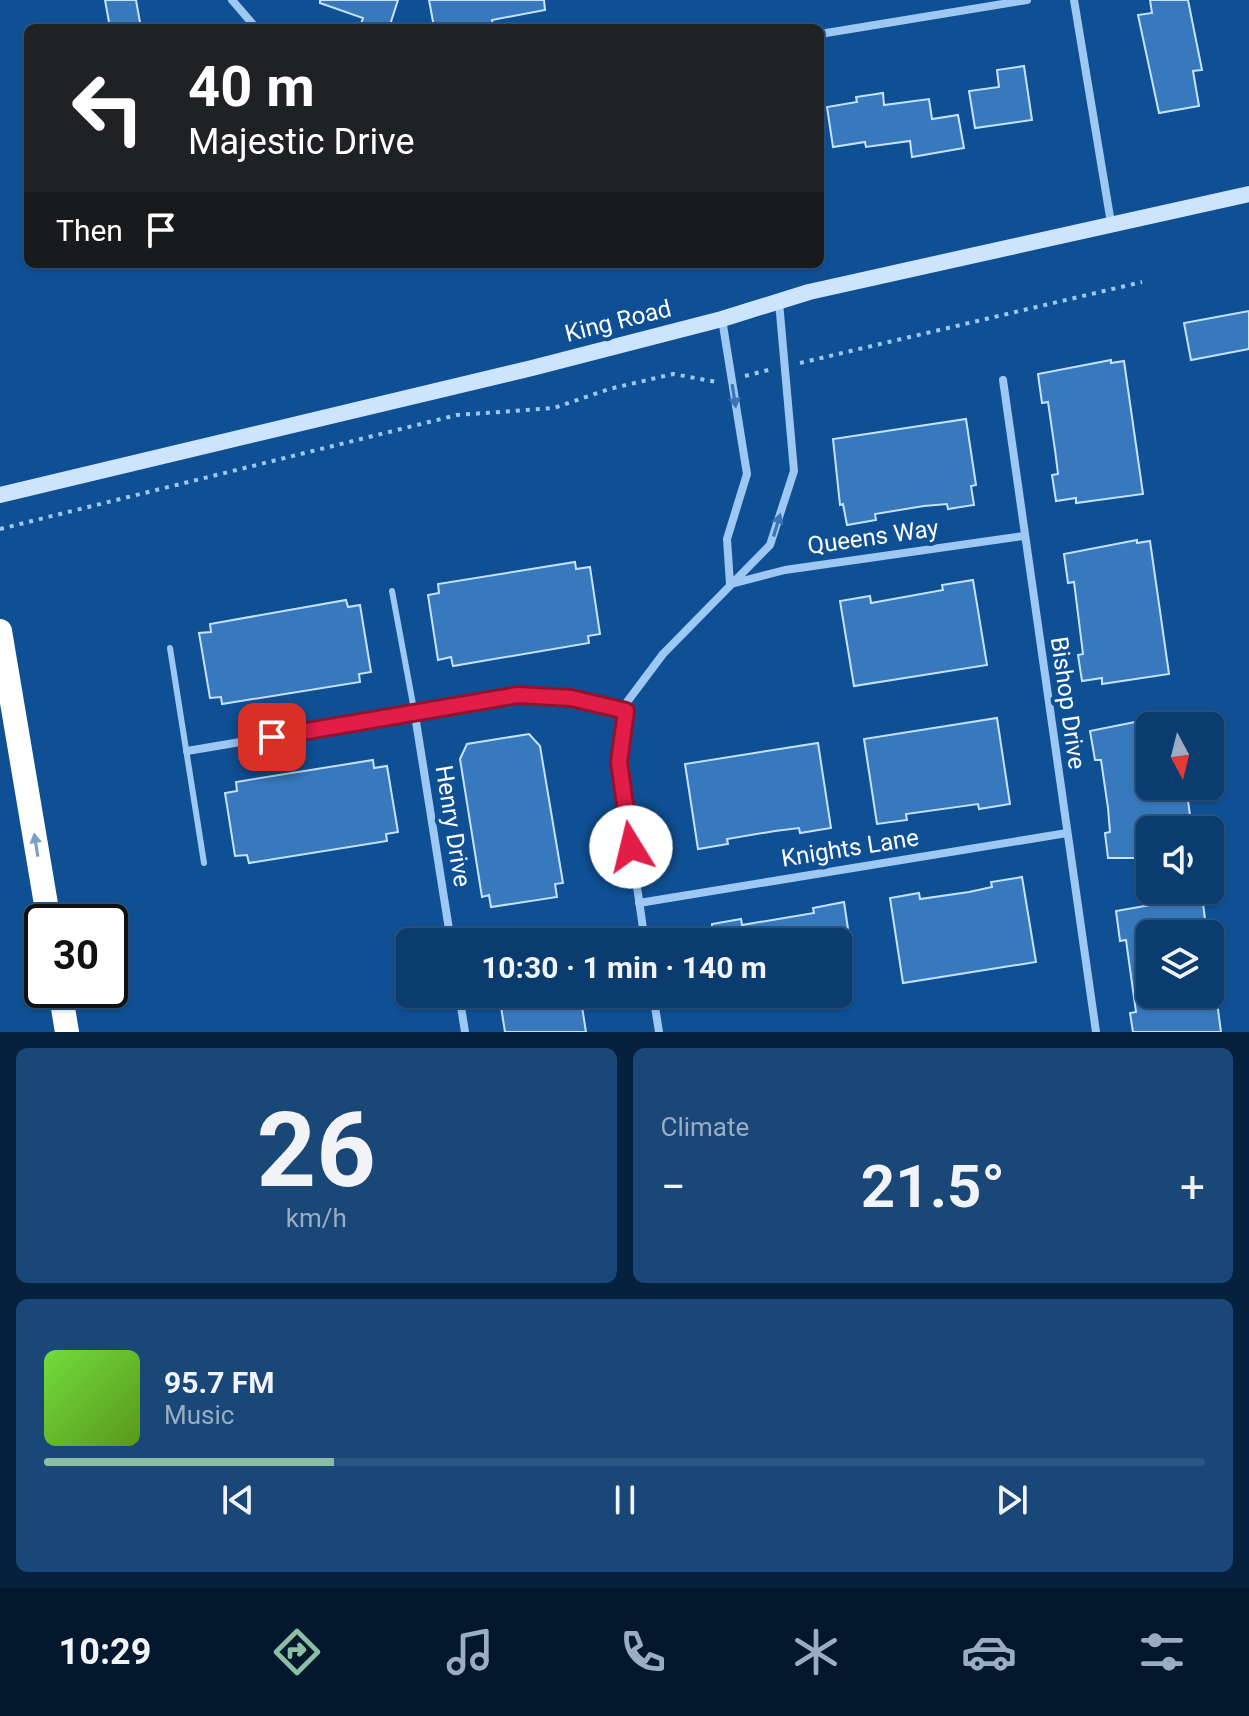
<!DOCTYPE html>
<html lang="en">
<head>
<meta charset="utf-8">
<style>
  :root { --surface:#0b3c70; --page:#194778; --text:#f1f3f6; --muted:#9aadc3; --line:#2b5683; --accent:#8abfa5 }
  body { margin:0; font-family:Roboto,sans-serif; background:var(--page); color:var(--text); height:100vh; display:flex; flex-direction:column; font-size:30px; white-space:nowrap }
  * { box-sizing:border-box; margin:0 }
  p { font-size:26px; color:var(--muted) }
  .icon { flex:none; width:44px; height:44px; fill:none; stroke:currentColor; stroke-width:2; stroke-linecap:round; stroke-linejoin:round }
  .map { position:relative; height:1032px; overflow:hidden }
  .panel { display:flex; flex-direction:column; gap:16px; padding:16px; background:#06213e; flex:1 }
  .panel>* { flex:none }
  .guide { position:absolute; left:24px; top:24px; width:800px; height:244px; border-radius:12px; box-shadow:0 2px 6px #0004,0 0 0 2px var(--line); background:#202124; color:#fff; overflow:hidden }
  .needle { width:52px; rotate:173deg }
  .controls { position:absolute; left:1136px; top:712px; display:grid; gap:16px }
  .controls a { display:grid; place-items:center; width:88px; height:88px; border-radius:12px; background:var(--surface); box-shadow:0 2px 6px #0004,0 0 0 2px var(--line); font-size:40px }
  .speed { position:absolute; left:24px; top:904px; display:flex; gap:16px; font-size:40px; font-weight:700; text-align:center }
  .speed>* { display:grid; place-content:center; width:104px; height:104px; border-radius:50%; background:var(--surface); box-shadow:0 2px 6px #0004,0 0 0 2px var(--line); line-height:1 }
  .speed .limit { border:4px solid #111; border-radius:12px; background:#fff; color:#111 }
  .pin { position:absolute; display:grid; place-items:center; width:68px; height:68px; color:#fff; margin:-34px; border-radius:16px; box-shadow:0 4px 12px #0006 }
  .me { position:absolute; width:88px; margin:-44px; rotate:351deg; stroke-linejoin:round; filter:drop-shadow(0 0 6px #0008) }
  .turn { display:flex; align-items:center; gap:28px; height:168px; padding:0 32px; font-size:36px }
  .turn .icon { width:104px; height:104px; stroke-width:2.5 }
  .turn b { display:block; font-size:56px; line-height:68px }
  .then { display:flex; align-items:center; height:76px; padding:0 32px; background:#0003; gap:16px; font-size:30px }
  .big { font-size:60px; font-weight:700; line-height:1.1 }
  .panel .card { flex:1; display:flex; flex-direction:column; justify-content:center; gap:12px; min-width:0; padding:0 28px; border-radius:12px; background:var(--page) }
  .panel .dial { align-items:center; gap:0 }
  .dial b { font-size:104px; line-height:1 }
  .song { display:flex; align-items:center; gap:24px }
  .cover { width:96px; height:96px; border-radius:12px; background:linear-gradient(135deg,hsl(100 70% 55%),hsl(90 70% 35%)) }
  .played { height:8px; border-radius:4px; background:linear-gradient(90deg,var(--accent) 25%,var(--line) 25%) }
  .keys { display:flex; justify-content:space-around; direction:ltr }
  .heat { display:flex; justify-content:space-between; align-items:center; font-size:44px; direction:ltr }
  .panel .tiles { flex:1; display:grid; gap:16px; grid-template-columns:1fr 1fr }
  .card:last-child { grid-column:span 2 }
  .trip { position:absolute; left:396px; top:928px; width:456px; height:80px; border-radius:12px; background:var(--surface); box-shadow:0 2px 6px #0004,0 0 0 2px var(--line); font-weight:700; line-height:80px; text-align:center }
  .tab-bar { display:flex; height:128px; justify-content:space-around; align-items:center; background:#04182d; color:var(--muted) }
  .tab-bar .icon { width:56px; height:56px }
  .tab-bar .current { color:var(--accent) }
  .tab-bar b { font-size:36px; color:var(--text) }
  .map>svg:first-child { display:block }
  .building { fill:#3879bd; stroke:#c5e2fe; stroke-width:2 }
  .lines { fill:none; stroke-linecap:round; stroke-linejoin:round }
  .path { stroke:#9dc8f4; stroke-width:4; stroke-dasharray:4 6; stroke-linecap:butt }
  .lane { stroke:#9dc8f4; stroke-width:6 }
  .street { stroke:#9dc8f4; stroke-width:8 }
  .secondary { stroke:#cde4fd; stroke-width:16 }
  .highway { stroke:#fff; stroke-width:24 }
  .oneway { fill:#3a74b2 }
  .oneway2 { fill:#7b9fc5 }
  .route-casing { stroke:#92132f; stroke-width:20 }
  .route { stroke:#e11d48; stroke-width:14 }
  .labels { text-anchor:middle; dominant-baseline:central; stroke-width:8; stroke-linejoin:round; paint-order:stroke }
  .street-label { font-size:24px; fill:#fff; stroke:#0f5095 }
</style>
</head>
<body>
<div class="map">
<svg width="1249" height="1032" viewBox="0 0 1249 1032">
  <rect width="100%" height="100%" fill="#0f5095"/>
  <!-- building -->
  <path class="building" d="M 105,0 L 136,0 L 141,28 L 110,28 Z
    M 320,0 L 398,0 L 389,28 L 361,24 L 363,18 L 320,3 Z
    M 429,0 L 544,0 L 545,10 L 492,20 L 493,28 L 452,24 L 434,27 Z
    M 1150,0 L 1188,0 L 1202,70 L 1193,71 L 1199,106 L 1159,113 L 1138,15 L 1152,13 Z
    M 1024,66 L 1032,120 L 975,128 L 969,91 L 999,87 L 997,70 Z
    M 883,93 L 884,105 L 929,99 L 932,119 L 958,115 L 964,148 L 912,157 L 910,141 L 866,147 L 865,142 L 833,147 L 827,107 L 857,102 L 856,97 Z
    M 1249,311 L 1249,349 L 1191,360 L 1184,323 Z
    M 1111,360 L 1111,363 L 1124,361 L 1143,494 L 1076,503 L 1076,498 L 1056,501 L 1052,475 L 1058,474 L 1055,450 L 1048,402 L 1042,403 L 1038,374 Z
    M 966,419 L 976,485 L 971,486 L 974,505 L 948,509 L 947,504 L 924,506 L 875,514 L 876,520 L 847,525 L 843,504 L 840,505 L 833,439 Z
    M 1137,540 L 1137,543 L 1150,541 L 1169,674 L 1102,684 L 1102,678 L 1082,681 L 1078,655 L 1083,654 L 1074,582 L 1068,583 L 1064,554 Z
    M 575,562 L 576,569 L 590,567 L 600,634 L 588,636 L 589,643 L 453,666 L 451,657 L 438,660 L 428,595 L 439,593 L 438,584 Z
    M 973,580 L 987,665 L 854,686 L 840,601 L 870,596 L 871,603 L 943,590 L 942,585 Z
    M 346,600 L 348,607 L 360,605 L 371,672 L 359,674 L 360,682 L 222,704 L 221,697 L 210,698 L 199,633 L 211,632 L 210,624 Z
    M 997,718 L 1010,804 L 979,809 L 978,804 L 906,814 L 907,820 L 877,824 L 864,739 Z
    M 1150,719 L 1150,786 L 1186,786 L 1192,830 L 1150,830 L 1150,858 L 1108,858 L 1105,833 L 1110,832 L 1108,808 L 1101,760 L 1095,760 L 1090,731 Z
    M 529,734 L 540,746 L 563,883 L 555,884 L 557,897 L 491,907 L 489,895 L 482,897 L 460,759 L 467,744 Z
    M 818,743 L 831,828 L 800,833 L 799,828 L 775,831 L 727,839 L 728,844 L 698,849 L 685,764 Z
    M 373,760 L 374,768 L 387,766 L 398,832 L 386,834 L 387,841 L 249,863 L 247,855 L 235,856 L 225,793 L 237,791 L 236,782 Z
    M 1022,877 L 1036,962 L 903,983 L 890,898 L 919,893 L 920,899 L 969,892 L 992,887 L 991,882 Z
    M 1202,896 L 1207,934 L 1150,934 L 1150,994 L 1216,994 L 1221,1032 L 1133,1032 L 1130,1013 L 1136,1012 L 1126,940 L 1120,941 L 1116,911 Z
    M 844,902 L 850,942 L 705,942 L 704,931 L 712,930 L 712,924 L 741,919 L 742,925 L 814,913 L 813,908 Z
    M 499,994 L 580,994 L 586,1032 L 505,1032 Z"/>
  <g class="lines">
    <!-- path -->
    <path class="path" d="M 800,363 L 1142,282
      M 745,376 L 772,369
      M 0,529 L 457,415 L 554,408 L 609,389 L 673,374 L 717,382"/>
    <!-- lane -->
    <path class="lane" d="M 392,591 L 415,715
      M 170,648 L 204,863"/>
    <!-- street -->
    <path class="street" d="M 232,0 L 256,28
      M 1074,0 L 1111,223
      M 820,34 L 1027,0
      M 722,319 L 747,474 L 727,539 L 730,584
      M 1003,380 L 1096,1032
      M 731,584 L 785,570 L 1023,536
      M 415,715 L 451,942
      M 187,751 L 518,695 L 571,698 L 626,711
      M 639,903 L 1067,833
      M 645,942 L 619,762 L 627,702 L 663,654 L 770,545 L 794,471 L 779,302
      M 459,994 L 465,1032
      M 653,994 L 659,1032"/>
    <!-- secondary -->
    <path class="secondary" d="M 0,495 L 532,368 L 722,319 L 809,292 L 1249,194"/>
    <!-- highway -->
    <path class="highway" d="M 0,631 L 49,922
      M 60,990 L 67,1032"/>
  </g>
  <!-- one-way arrows -->
  <defs><path id="oneway-solid" d="M-6-.8H1V-3.2L6.5 0L1 3.2V.8H-6Z" transform="scale(2)"/></defs>
  <g class="oneway">
    <use href="#oneway-solid" transform="translate(734 396) rotate(81)"/>
    <use href="#oneway-solid" transform="translate(777 525) rotate(-73)"/>
  </g>
  <use class="oneway2" href="#oneway-solid" transform="translate(36 845) rotate(-99)"/>
  <g class="lines">
    <defs>
      <path id="route" d="M 272,737 L 518,695 L 571,698 L 626,711 L 619,762 L 631,847"/>
    </defs>
    <!-- route casing -->
    <use href="#route" class="route-casing"/>
    <!-- route -->
    <use href="#route" class="route"/>
  </g>
  <g class="labels">
    <!-- street labels -->
    <g class="street-label">
      <text transform="translate(618 321) rotate(-14)">King Road</text>
      <text transform="translate(873 537) rotate(-8)">Queens Way</text>
      <text transform="translate(1068 703) rotate(82)">Bishop Drive</text>
      <text transform="translate(453 826) rotate(81)">Henry Drive</text>
      <text transform="translate(850 848) rotate(-9)">Knights Lane</text>
    </g>
  </g>
</svg>
<div class="controls">
<a><svg class="needle" viewBox="-14 -14 28 28"><path d="M0-13l5 13h-10z" fill="#e53935"/><path d="M0 13l5-13h-10z" fill="#9aadc3"/></svg></a>
<a><svg class="icon" aria-label="sound" viewBox="0 0 24 24"><path d="M4 9h4l5-4v14l-5-4H4zM17 9q2 3 0 6"/></svg></a>
<a><svg class="icon" aria-label="layers" viewBox="0 0 24 24"><path d="M12 4l9 5-9 5-9-5zM3 14l9 5 9-5"/></svg></a>
</div>
<div class="speed"><div class="limit">30</div></div>
<div class="pin" style="left:272px;top:737px;background:#d93025"><svg class="icon" aria-label="arrive" viewBox="0 0 24 24"><path d="M6 21V4h12l-3 4 3 4H6"/></svg></div>
<svg class="me" style="left:631px;top:847px" viewBox="-20 -20 40 40"><circle r="19" fill="#fff"/><path d="M0-13L10 11 0 6-10 11z" fill="#e11d48"/></svg>
<div class="trip">10:30 · 1 min · 140 m</div>
<div class="guide">
<div class="turn"><svg class="icon" aria-label="left" viewBox="0 0 24 24"><path d="M17 20v-9H6M10 6l-5 5 5 5"/></svg><div><b>40 m</b>Majestic Drive</div></div>
<div class="then">Then<svg class="icon" aria-label="arrive" viewBox="0 0 24 24"><path d="M6 21V4h12l-3 4 3 4H6"/></svg></div>
</div>
</div>
<section class="panel">
<div class="tiles">
<div class="card dial"><b>26</b><p>km/h</p></div>
<div class="card"><p>Climate</p>
<div class="heat"><a>−</a><b class="big">21.5°</b><a>+</a></div>
</div>
<div class="card">
<div class="song"><i class="cover"></i><div><b>95.7 FM</b><p>Music</p></div></div>
<div class="played"></div>
<div class="keys"><svg class="icon" aria-label="previous" viewBox="0 0 24 24"><path d="M18 5L8 12l10 7zM5 5v14"/></svg><svg class="icon" aria-label="pause" viewBox="0 0 24 24"><path d="M8 5v14M16 5v14"/></svg><svg class="icon" aria-label="next" viewBox="0 0 24 24"><path d="M6 5l10 7-10 7zM19 5v14"/></svg></div>
</div>
</div>
</section>
<nav class="tab-bar">
<b>10:29</b>
<svg class="icon current" aria-label="directions" viewBox="0 0 24 24"><path d="M12 3l9 9-9 9-9-9zM9 14v-3h6M13 9l2 2-2 2"/></svg>
<svg class="icon" aria-label="music" viewBox="0 0 24 24"><path d="M9 18V5l10-2v13"/><circle cx="6" cy="18" r="3"/><circle cx="16" cy="16" r="3"/></svg>
<svg class="icon" aria-label="phone" viewBox="0 0 24 24"><path d="M5 4h4l2 5-3 2q2 4 5 5l2-3 5 2v4C11 20 4 13 5 4z"/></svg>
<svg class="icon" aria-label="climate" viewBox="0 0 24 24"><path d="M12 3v18M4 7l16 10M4 17L20 7"/></svg>
<svg class="icon" aria-label="car" viewBox="0 0 24 24"><path d="M5 17H2v-5l4-1 3-4h7l3 4 3 1v5h-3M9 17h6M6 11h13"/><circle cx="7" cy="17" r="2"/><circle cx="17" cy="17" r="2"/></svg>
<svg class="icon" aria-label="filters" viewBox="0 0 24 24"><path d="M4 7h16M4 17h16"/><circle cx="9" cy="7" r="2"/><circle cx="15" cy="17" r="2"/></svg>
</nav>
</body>
</html>
